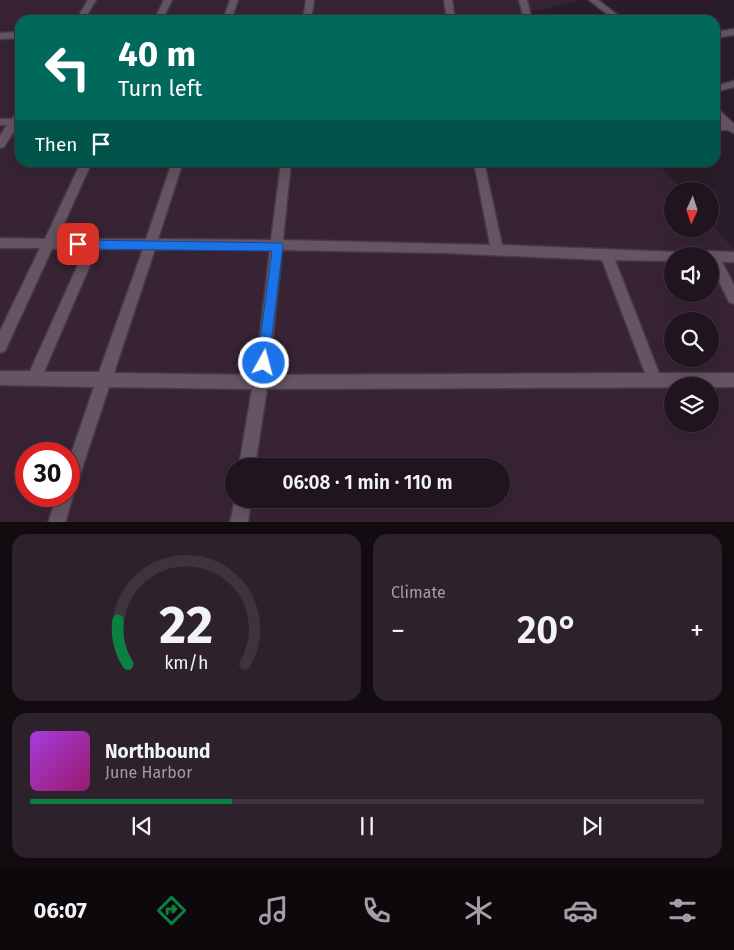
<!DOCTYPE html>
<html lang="en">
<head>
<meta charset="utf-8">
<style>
  :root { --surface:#20151f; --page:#2d222c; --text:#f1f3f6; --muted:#a29fa4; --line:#3d343d; --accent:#0b8043 }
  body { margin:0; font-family:"Fira Sans",sans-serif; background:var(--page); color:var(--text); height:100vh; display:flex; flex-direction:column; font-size:19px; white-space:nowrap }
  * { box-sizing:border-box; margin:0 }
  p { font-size:16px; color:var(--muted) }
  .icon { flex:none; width:28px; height:28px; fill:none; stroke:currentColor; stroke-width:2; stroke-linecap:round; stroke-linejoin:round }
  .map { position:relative; height:522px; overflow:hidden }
  .side { display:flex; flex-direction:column; gap:12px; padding:12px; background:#120c11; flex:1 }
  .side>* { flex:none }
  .guide { position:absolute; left:15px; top:15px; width:705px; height:152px; border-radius:15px; box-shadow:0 5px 20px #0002,0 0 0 1px var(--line); background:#00695c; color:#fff; overflow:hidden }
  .needle { width:32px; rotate:183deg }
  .fabs { position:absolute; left:664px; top:182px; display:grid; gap:10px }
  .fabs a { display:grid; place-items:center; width:55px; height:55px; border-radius:50%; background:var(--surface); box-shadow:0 5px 20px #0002,0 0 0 1px var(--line); font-size:25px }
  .speed { position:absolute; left:15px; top:442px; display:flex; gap:10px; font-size:25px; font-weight:700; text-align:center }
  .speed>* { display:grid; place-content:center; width:65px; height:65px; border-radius:50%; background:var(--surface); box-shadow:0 5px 20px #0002,0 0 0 1px var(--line); line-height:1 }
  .speed .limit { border:8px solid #d22; background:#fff; color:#111 }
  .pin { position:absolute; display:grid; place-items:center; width:42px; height:42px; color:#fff; margin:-21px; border-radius:10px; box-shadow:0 2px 8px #0006 }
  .me { position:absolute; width:55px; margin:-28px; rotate:7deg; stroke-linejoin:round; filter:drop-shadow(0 0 4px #0008) }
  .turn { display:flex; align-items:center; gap:18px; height:105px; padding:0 20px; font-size:22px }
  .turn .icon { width:65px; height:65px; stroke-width:2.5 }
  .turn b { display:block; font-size:35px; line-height:42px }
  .then { display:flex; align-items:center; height:48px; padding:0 20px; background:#0003; gap:10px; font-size:19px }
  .big { font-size:38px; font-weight:600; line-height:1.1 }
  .side .card { flex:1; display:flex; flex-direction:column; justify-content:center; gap:8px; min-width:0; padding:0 18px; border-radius:15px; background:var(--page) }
  .side .dial { align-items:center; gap:0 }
  .dial svg { height:130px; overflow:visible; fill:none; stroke:var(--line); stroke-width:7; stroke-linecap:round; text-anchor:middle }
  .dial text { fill:var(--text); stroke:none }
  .song { display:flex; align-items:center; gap:15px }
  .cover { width:60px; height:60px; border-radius:8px; background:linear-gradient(135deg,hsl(280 70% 55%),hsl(320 70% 35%)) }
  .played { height:5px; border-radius:2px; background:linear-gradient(90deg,var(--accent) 30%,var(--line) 30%) }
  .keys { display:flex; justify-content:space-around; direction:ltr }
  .heat { display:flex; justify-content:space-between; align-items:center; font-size:28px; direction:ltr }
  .side .tiles { flex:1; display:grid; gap:12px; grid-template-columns:1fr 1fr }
  .card:last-child { grid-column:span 2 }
  .trip { position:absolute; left:225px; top:458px; width:285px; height:50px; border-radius:25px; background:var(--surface); box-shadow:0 5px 20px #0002,0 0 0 1px var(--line); font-weight:600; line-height:50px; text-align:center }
  .tabs { display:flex; height:80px; justify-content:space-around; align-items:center; background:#0d080c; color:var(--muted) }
  .tabs .icon { width:35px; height:35px }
  .tabs .current { color:var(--accent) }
  .tabs b { font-size:22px; color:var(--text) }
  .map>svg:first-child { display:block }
  .built { fill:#372334; fill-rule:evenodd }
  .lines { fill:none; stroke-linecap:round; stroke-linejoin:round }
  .minor-casing { stroke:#463a44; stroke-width:3 }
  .minor { fill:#655463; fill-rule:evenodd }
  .route { fill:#1a73e8; stroke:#114b97 }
</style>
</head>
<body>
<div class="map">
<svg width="734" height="523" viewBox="0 0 734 523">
  <rect width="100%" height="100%" fill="#2b1c29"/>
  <!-- built -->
  <path class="built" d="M 0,0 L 581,0 L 527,13 L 533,20 L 20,20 L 20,162 L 658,163 L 683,191 L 672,191 L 672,229 L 710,229 L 710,222 L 734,249 L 734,522 L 0,522 ZM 672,256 L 710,256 L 710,294 L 672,294 ZM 672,321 L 710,321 L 710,359 L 672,359 ZM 672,386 L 710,386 L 710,424 L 672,424 ZM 26,454 L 69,454 L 69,496 L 26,496 ZM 234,466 L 501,466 L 501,499 L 234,499 Z"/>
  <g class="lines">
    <defs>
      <path id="minor" d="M 88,0 L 96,0 L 84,20 L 76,20 Z
        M 164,0 L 172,0 L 162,20 L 154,20 Z
        M 230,0 L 238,0 L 231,20 L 223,20 Z
        M 306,0 L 314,0 L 311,20 L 303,20 Z
        M 444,0 L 452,0 L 455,20 L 447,20 Z
        M 519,0 L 527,0 L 532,20 L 524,20 Z
        M 589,0 L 598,0 L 624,20 L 615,20 Z
        M 734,29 L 734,35 L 715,38 L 715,32 Z
        M 20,32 L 20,38 L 0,39 L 0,33 Z
        M 734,81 L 734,87 L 715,92 L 715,86 Z
        M 715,108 L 718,109 L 734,124 L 734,133 L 728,130 L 715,130 L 715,124 L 722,124 L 715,117 Z
        M 20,111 L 20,125 L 18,125 L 4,147 L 0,148 L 0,136 L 7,125 L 0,125 L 0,119 L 12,119 L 17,112 Z
        M 81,162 L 92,162 L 57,239 L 146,239 L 172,162 L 183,162 L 158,239 L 271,240 L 281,162 L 291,162 L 283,240 L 490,245 L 474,162 L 484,162 L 502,245 L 676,252 L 678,256 L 672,256 L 672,261 L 615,260 L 659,373 L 734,373 L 734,387 L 267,389 L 255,466 L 239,466 L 252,389 L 109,387 L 77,484 L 75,490 L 71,491 L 73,496 L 65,523 L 48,523 L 57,496 L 69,496 L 69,460 L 94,387 L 0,385 L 0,371 L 30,371 L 85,249 L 52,249 L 5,351 L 0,353 L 0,331 L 40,248 L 0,248 L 0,238 L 45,239 ZM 97,249 L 143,249 L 99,372 L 44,372 ZM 155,249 L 270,250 L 255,375 L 114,373 ZM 282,250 L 445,253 L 602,260 L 645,373 L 269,375 Z
        M 710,251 L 734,252 L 734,262 L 722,262 L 734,285 L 734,304 L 729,302 L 710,263 L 710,256 L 704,256 L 706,252 Z
        M 235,499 L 251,499 L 248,523 L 230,523 Z"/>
    </defs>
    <!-- minor casing -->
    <use href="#minor" class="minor-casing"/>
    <!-- minor -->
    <use href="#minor" class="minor"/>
  </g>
  <!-- route -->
  <path class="route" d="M 78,240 L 282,243 L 283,246 L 268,367 L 264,369 L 259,367 L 257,363 L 272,251 L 78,249 L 73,244 Z"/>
</svg>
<div class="fabs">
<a><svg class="needle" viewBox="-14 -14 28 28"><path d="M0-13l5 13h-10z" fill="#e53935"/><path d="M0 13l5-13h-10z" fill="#a29fa4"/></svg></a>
<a><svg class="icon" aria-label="sound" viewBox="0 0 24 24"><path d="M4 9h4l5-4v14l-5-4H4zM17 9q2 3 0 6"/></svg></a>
<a><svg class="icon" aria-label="search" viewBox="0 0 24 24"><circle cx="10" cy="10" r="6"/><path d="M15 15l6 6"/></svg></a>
<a><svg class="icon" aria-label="layers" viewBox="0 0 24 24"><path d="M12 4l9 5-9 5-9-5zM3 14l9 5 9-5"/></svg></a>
</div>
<div class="speed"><div class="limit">30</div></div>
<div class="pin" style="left:78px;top:244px;background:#d93025"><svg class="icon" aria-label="arrive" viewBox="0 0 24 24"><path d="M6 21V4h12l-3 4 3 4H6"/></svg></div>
<svg class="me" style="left:264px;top:363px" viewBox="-20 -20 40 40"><circle r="17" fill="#1a73e8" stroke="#fff" stroke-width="3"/><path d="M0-11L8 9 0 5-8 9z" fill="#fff"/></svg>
<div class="trip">06:08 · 1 min · 110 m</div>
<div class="guide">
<div class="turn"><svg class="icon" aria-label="left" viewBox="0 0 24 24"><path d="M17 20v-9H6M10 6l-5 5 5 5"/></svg><div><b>40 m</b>Turn left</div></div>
<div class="then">Then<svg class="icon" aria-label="arrive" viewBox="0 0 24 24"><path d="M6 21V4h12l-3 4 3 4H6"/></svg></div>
</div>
</div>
<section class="side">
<div class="tiles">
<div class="card dial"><svg viewBox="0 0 100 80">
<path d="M14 69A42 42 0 1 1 86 69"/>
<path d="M14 69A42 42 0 0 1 8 42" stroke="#0b8043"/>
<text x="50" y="56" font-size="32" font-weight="700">22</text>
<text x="50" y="72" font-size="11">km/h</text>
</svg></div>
<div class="card"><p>Climate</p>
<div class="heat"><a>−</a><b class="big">20°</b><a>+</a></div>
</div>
<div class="card">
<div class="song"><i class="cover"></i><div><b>Northbound</b><p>June Harbor</p></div></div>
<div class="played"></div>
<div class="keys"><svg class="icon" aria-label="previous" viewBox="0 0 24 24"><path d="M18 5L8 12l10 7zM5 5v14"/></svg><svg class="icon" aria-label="pause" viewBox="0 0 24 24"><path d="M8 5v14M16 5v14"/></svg><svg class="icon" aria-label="next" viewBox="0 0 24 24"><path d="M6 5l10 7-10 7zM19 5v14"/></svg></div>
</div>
</div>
</section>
<nav class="tabs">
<b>06:07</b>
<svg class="icon current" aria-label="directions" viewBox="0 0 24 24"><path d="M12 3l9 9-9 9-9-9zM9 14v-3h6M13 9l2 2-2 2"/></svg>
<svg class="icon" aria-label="music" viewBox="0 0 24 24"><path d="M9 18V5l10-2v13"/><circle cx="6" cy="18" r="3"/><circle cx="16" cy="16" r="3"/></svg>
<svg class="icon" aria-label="phone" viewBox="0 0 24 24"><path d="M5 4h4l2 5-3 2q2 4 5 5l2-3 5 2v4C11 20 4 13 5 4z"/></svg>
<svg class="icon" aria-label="climate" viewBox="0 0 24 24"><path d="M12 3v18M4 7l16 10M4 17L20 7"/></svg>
<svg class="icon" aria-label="car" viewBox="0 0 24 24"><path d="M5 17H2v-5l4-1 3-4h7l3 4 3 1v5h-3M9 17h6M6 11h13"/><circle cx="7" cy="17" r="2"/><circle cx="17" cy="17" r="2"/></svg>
<svg class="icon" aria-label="filters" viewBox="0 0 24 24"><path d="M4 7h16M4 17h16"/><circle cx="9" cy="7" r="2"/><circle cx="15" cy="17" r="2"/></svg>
</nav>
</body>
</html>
